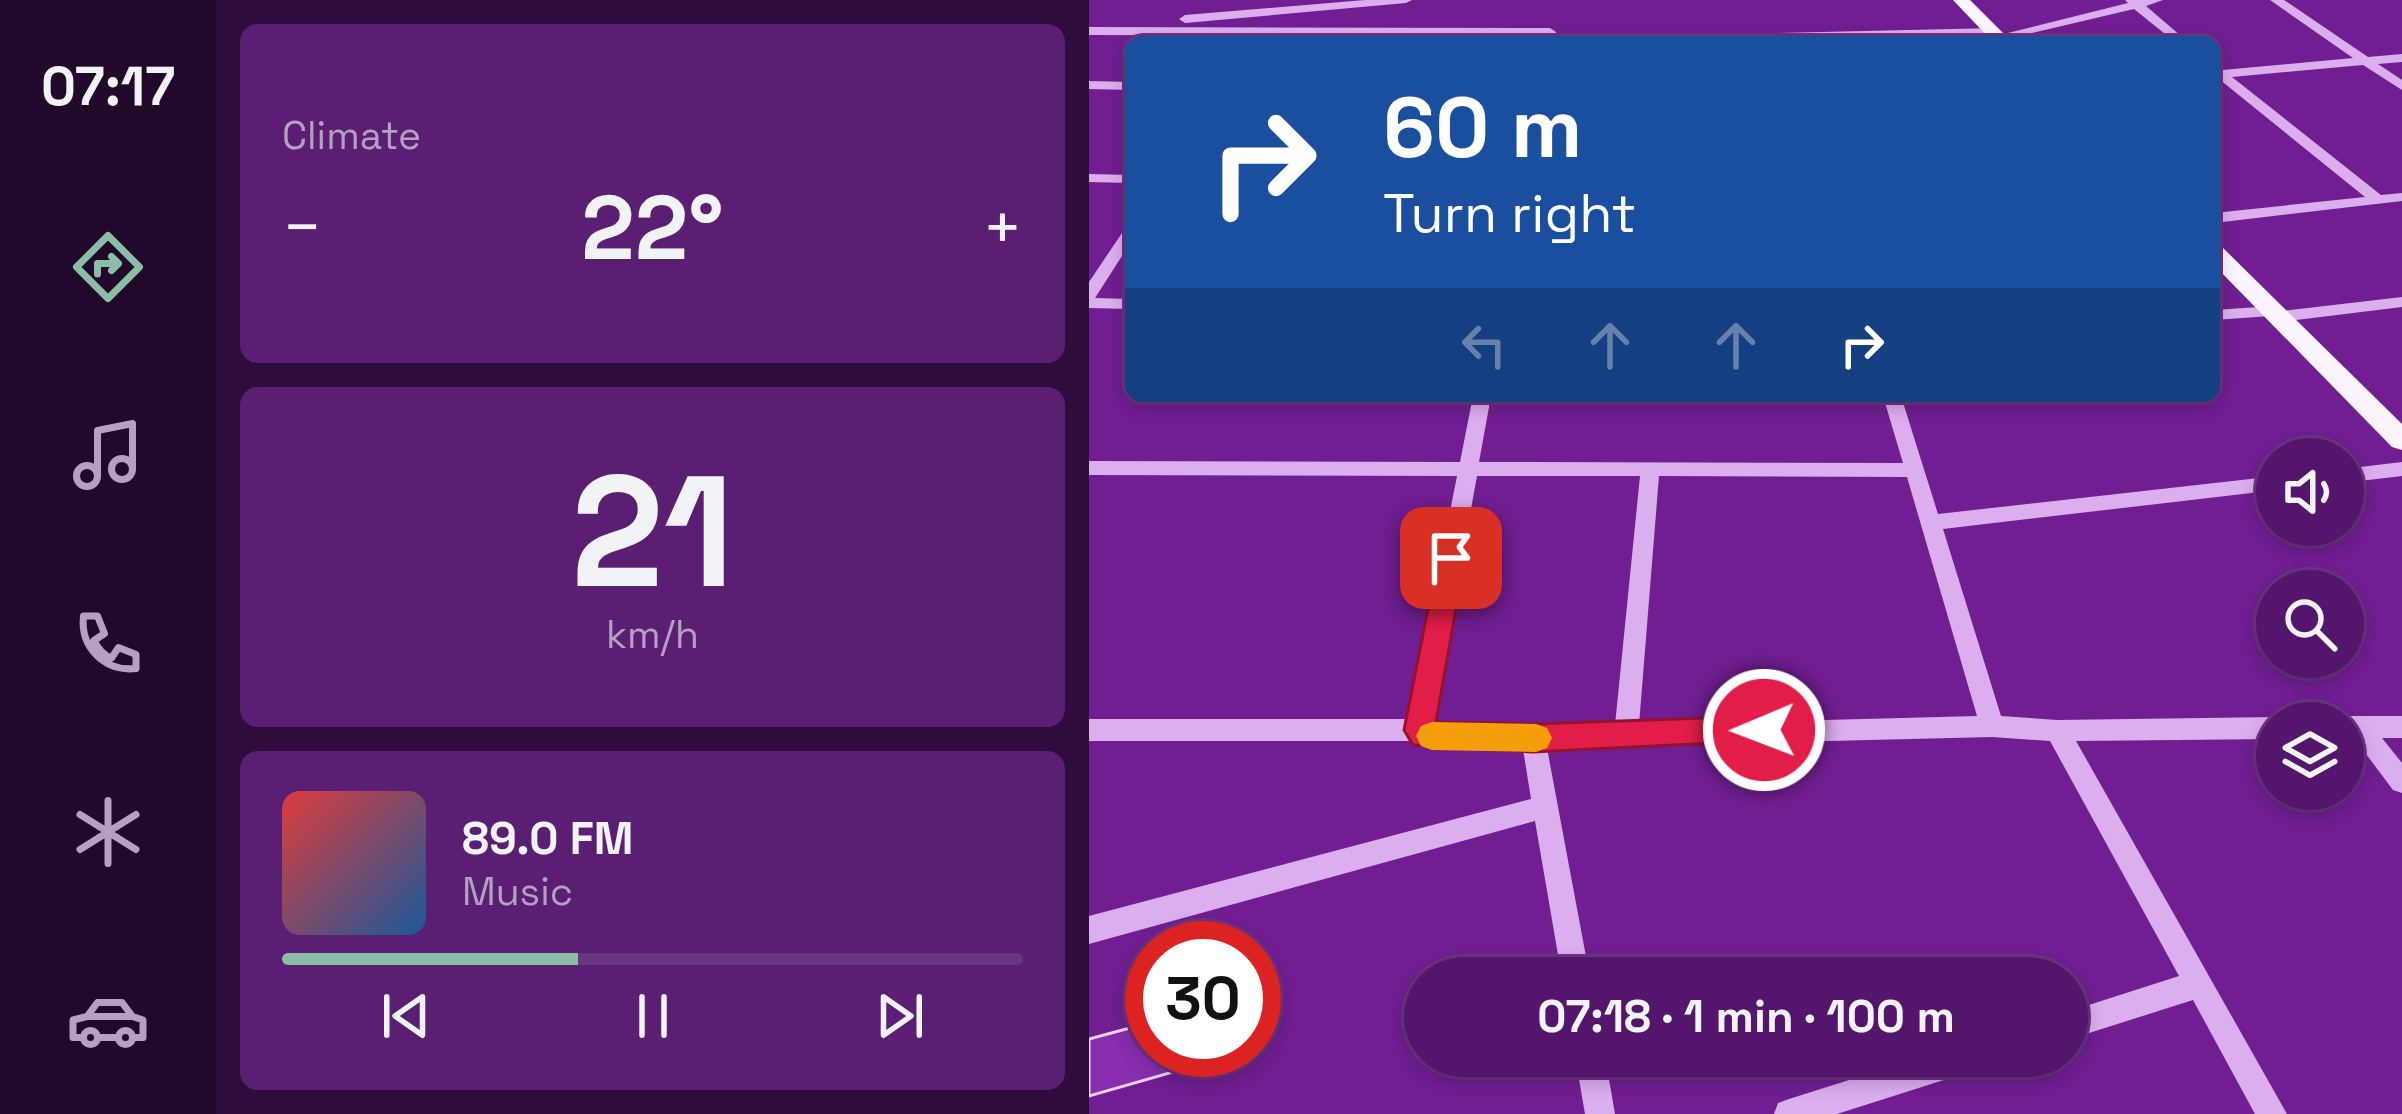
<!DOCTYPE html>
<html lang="en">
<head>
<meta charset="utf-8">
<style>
  :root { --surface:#54166d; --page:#5a1f72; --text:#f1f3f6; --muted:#b59fc2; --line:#6a3580; --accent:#8abfa5 }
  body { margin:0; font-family:"Space Grotesk",sans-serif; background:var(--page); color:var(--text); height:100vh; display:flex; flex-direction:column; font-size:45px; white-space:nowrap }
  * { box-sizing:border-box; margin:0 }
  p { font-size:39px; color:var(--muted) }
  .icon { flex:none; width:66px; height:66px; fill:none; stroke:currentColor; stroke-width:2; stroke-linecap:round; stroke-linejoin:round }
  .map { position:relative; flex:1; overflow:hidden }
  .panel { display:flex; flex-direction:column; gap:24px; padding:24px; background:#2e0c3c; width:873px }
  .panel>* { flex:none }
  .hud { position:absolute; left:36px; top:36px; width:1095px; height:366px; border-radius:18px; box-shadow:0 6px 18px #0003,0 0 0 3px var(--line); background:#1a4fa0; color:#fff; overflow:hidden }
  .fabs { position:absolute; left:1167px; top:438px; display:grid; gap:24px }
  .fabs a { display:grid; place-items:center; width:108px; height:108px; border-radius:50%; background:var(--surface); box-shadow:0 6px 18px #0003,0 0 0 3px var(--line); font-size:60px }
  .speed { position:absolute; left:36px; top:921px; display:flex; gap:24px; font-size:60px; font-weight:700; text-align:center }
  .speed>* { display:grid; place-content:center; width:156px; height:156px; border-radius:50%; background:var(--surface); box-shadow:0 6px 18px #0003,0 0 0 3px var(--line); line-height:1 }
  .speed .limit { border:18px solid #d22; background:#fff; color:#111 }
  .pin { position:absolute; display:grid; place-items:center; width:102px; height:102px; color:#fff; margin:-51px; border-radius:24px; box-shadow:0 6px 18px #0006 }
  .me { position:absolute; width:132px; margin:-66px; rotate:269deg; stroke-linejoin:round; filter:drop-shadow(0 0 9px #0008) }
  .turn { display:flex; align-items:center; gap:42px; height:252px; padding:0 60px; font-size:54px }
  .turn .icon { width:156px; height:156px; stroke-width:2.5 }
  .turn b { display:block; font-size:84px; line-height:102px }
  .lanes { display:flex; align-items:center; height:114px; padding:0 60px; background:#0003; justify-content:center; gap:60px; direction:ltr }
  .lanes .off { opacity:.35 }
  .big { font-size:90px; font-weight:700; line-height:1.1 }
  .panel .tile { flex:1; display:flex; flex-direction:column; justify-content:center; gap:18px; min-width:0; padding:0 42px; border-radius:18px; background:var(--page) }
  .panel .dial { align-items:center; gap:0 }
  .dial b { font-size:156px; line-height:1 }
  .song { display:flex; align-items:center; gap:36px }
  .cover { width:144px; height:144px; border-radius:18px; background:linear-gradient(135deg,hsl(0 70% 55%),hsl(210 70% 35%)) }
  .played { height:12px; border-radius:6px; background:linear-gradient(90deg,var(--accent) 40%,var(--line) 40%) }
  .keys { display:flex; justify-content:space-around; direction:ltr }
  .heat { display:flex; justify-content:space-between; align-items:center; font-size:66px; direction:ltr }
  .trip { position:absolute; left:315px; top:957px; width:684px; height:120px; border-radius:60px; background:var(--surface); box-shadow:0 6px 18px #0003,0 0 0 3px var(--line); font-weight:700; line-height:120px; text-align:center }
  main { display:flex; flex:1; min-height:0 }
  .tabs { display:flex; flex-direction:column; width:216px; justify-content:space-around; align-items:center; background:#22092c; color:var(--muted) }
  .tabs .icon { width:84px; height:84px }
  .tabs .current { color:var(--accent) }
  .tabs b { font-size:54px; color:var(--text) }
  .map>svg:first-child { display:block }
  .building { fill:#882dae; stroke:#eed4fa; stroke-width:3 }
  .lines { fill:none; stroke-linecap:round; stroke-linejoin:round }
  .minor { fill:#dbaeee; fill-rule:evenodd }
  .major { fill:#fcf5ff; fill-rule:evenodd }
  .route { fill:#e11d48; stroke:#92132f; stroke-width:3 }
  .slow { fill:#f59e0b }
</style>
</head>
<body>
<main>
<nav class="tabs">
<b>07:17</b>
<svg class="icon current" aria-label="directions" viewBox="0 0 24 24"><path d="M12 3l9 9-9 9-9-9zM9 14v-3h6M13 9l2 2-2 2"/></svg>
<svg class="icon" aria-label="music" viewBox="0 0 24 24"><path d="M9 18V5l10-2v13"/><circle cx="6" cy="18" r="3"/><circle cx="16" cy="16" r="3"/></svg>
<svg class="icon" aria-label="phone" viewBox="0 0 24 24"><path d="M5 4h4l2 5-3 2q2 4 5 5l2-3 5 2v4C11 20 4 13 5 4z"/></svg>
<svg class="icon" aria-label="climate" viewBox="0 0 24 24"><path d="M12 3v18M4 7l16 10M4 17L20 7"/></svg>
<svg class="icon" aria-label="car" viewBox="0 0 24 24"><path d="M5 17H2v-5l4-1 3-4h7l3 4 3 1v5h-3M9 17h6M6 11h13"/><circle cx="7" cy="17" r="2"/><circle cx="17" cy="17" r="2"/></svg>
</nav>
<section class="panel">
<div class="tile"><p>Climate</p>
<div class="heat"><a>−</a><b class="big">22°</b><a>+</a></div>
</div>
<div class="tile dial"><b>21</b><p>km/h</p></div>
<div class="tile">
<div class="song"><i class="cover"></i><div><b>89.0 FM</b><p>Music</p></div></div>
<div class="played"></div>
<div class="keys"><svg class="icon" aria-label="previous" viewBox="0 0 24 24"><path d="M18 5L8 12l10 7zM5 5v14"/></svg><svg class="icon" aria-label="pause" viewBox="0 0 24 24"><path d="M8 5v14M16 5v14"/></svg><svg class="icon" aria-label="next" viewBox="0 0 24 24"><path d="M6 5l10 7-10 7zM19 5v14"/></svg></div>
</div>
</section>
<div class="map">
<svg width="1313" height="1114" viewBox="0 0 1313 1114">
  <rect width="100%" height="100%" fill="#701e91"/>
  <!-- building -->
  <path class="building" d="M 63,1022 L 63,1050 L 132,1050 L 133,1058 L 0,1096 L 0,1039 Z"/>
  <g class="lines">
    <!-- minor -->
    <path class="minor" d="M 276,0 L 323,0 L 317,3 L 96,23 L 90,19 L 96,15 Z
      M 1036,0 L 1074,0 L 1057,6 L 1099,42 L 1086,42 L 1045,9 L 909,41 L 903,37 L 1039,3 Z
      M 1181,0 L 1195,0 L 1279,57 L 1313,54 L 1313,62 L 1289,64 L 1313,80 L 1313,90 L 1274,65 L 1143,77 L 1292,195 L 1313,193 L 1313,201 L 1125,223 L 1125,213 L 1276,197 L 1125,75 L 1125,65 L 1134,70 L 1264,58 Z
      M 0,27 L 461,28 L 467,32 L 465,42 L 453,42 L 454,36 L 0,35 Z
      M 907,28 L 909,31 L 903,35 L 470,42 L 476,38 Z
      M 0,81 L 42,82 L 42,90 L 0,89 Z
      M 0,174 L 42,175 L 42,183 L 0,182 Z
      M 42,225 L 42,242 L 6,298 L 42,299 L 42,309 L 0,308 L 0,282 L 37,227 Z
      M 1313,297 L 1313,307 L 1190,322 L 1182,316 L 1125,320 L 1125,310 L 1184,306 L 1192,311 Z
      M 384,396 L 402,396 L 390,462 L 814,463 L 794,396 L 812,396 L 849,514 L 1188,476 L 1188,490 L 854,529 L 912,716 L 968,720 L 1188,717 L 1196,721 L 1198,723 L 1188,723 L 1188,739 L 987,741 L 1198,1114 L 1166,1114 L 1104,1000 L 978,1040 L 978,1012 L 1090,976 L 961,741 L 903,737 L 458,748 L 501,978 L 473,978 L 446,821 L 0,944 L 0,916 L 442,799 L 434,749 L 335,747 L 324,741 L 0,741 L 0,719 L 320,719 L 368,476 L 0,475 L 0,461 L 371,462 ZM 388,476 L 551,476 L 526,725 L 343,725 ZM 570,476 L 818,477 L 888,716 L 550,725 Z
      M 1313,462 L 1313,476 L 1254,483 L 1254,469 Z
      M 1254,716 L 1313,716 L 1313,738 L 1293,738 L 1313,763 L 1313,793 L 1304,790 L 1265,738 L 1254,738 L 1254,723 L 1244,723 Z
      M 486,1056 L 516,1056 L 526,1114 L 496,1114 Z
      M 836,1056 L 898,1056 L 893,1066 L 883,1071 L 748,1114 L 685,1114 L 689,1103 L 700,1099 Z"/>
    <!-- major -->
    <path class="major" d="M 864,0 L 881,0 L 923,42 L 904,42 Z
      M 1125,245 L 1133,247 L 1313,424 L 1313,450 L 1303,447 L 1125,265 Z"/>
  </g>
  <!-- route -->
  <path class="route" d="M 362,547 L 376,558 L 347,722 L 444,724 L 675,716 L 686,720 L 690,730 L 686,740 L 444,752 L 324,745 L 315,730 L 349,558 Z"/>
  <!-- slow -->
  <path class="slow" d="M 343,722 L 447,724 L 458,728 L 463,738 L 458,748 L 447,752 L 343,750 L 332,746 L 327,736 L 332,726 Z"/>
</svg>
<div class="fabs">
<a><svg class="icon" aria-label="sound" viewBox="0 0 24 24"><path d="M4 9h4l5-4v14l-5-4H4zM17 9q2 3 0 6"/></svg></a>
<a><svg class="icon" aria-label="search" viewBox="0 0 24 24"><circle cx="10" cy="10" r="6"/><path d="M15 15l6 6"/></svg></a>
<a><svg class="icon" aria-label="layers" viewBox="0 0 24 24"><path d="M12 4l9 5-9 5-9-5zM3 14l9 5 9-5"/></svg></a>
</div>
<div class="speed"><div class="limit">30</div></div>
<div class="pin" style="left:362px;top:558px;background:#d93025"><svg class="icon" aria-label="arrive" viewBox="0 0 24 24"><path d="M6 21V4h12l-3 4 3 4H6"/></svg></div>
<svg class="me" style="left:675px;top:730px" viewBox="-20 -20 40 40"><circle r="17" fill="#e11d48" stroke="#fff" stroke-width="3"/><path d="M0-11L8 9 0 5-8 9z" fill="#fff"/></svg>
<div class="trip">07:18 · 1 min · 100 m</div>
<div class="hud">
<div class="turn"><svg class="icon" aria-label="right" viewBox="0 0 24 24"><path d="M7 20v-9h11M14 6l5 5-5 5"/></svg><div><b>60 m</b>Turn right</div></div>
<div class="lanes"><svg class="icon off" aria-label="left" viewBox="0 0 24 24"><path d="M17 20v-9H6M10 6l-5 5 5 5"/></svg><svg class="icon off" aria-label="ahead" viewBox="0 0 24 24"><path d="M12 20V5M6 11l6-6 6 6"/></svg><svg class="icon off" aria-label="ahead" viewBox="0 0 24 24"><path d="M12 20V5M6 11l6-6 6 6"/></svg><svg class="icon" aria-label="right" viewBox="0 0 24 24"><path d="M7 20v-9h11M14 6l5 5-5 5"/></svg></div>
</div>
</div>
</main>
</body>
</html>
